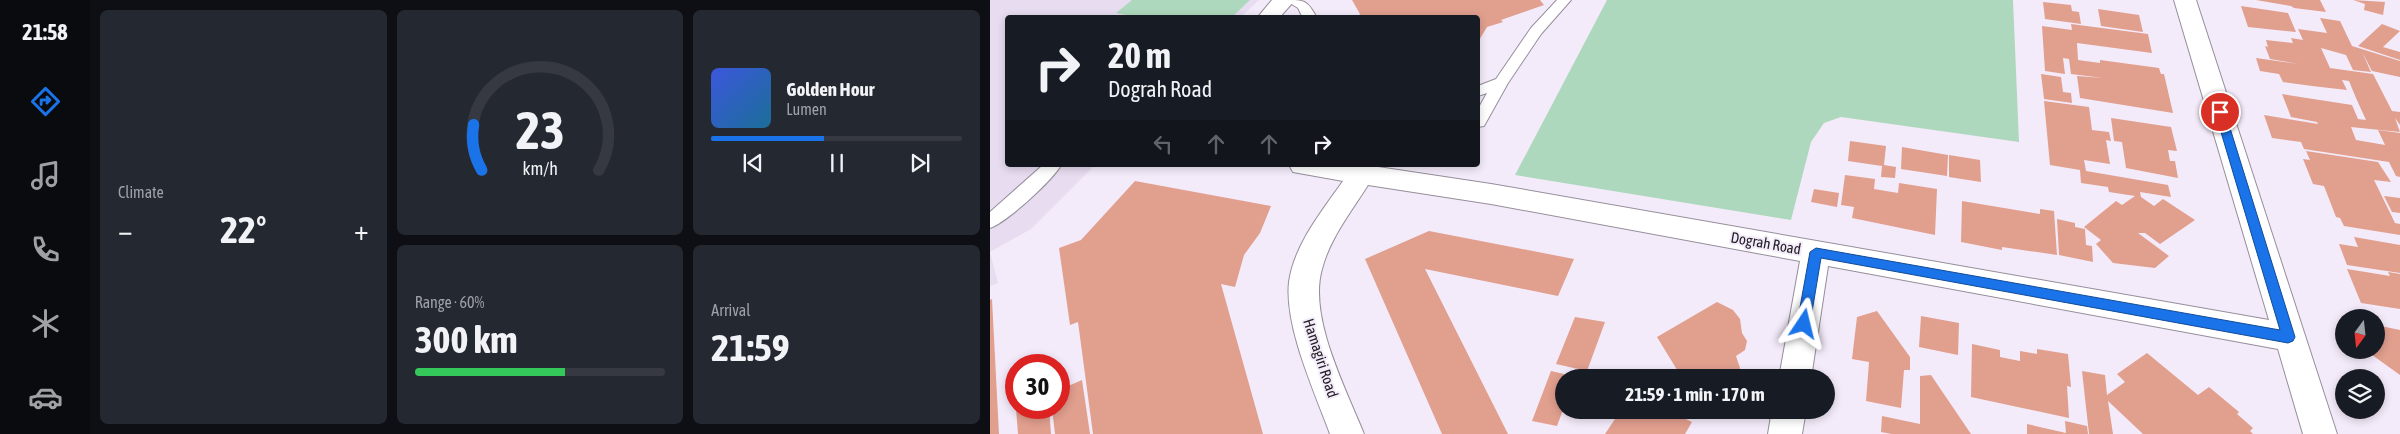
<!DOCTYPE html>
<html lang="en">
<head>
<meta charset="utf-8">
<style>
  :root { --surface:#171b24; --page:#242831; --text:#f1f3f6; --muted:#9ea1a6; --line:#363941; --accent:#1a73e8 }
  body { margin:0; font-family:"Asap Condensed",sans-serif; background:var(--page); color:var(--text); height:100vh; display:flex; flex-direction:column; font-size:19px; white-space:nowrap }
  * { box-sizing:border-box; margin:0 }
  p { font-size:16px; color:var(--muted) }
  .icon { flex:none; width:28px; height:28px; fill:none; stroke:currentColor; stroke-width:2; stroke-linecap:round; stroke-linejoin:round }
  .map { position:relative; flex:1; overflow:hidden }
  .drawer { display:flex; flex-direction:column; gap:10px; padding:10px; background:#0d0f14; width:900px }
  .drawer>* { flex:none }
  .guide { position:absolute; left:15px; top:15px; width:475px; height:152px; border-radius:5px; box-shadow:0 2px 8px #0003; background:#171b24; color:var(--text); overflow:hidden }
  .needle { width:32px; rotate:195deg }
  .buttons { position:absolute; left:1345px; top:309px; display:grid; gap:10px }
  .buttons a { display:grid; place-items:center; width:50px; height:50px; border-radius:50%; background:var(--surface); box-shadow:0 2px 8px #0003; font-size:25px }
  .speed { position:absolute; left:15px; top:354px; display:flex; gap:10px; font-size:25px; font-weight:700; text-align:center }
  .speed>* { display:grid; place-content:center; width:65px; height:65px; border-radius:50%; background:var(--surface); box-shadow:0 2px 8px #0003; line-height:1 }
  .speed .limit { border:8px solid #d22; background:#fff; color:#111 }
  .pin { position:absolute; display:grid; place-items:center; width:42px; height:42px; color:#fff; margin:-21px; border:2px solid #fff; border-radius:50%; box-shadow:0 1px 5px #0007 }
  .me { position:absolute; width:55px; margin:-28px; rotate:10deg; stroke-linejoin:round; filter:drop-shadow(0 0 4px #0008) }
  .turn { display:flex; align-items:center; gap:18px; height:105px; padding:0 20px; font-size:22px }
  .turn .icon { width:65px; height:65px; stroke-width:2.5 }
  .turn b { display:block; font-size:35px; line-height:42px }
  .lanes { display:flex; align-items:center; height:48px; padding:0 20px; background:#0003; justify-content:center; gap:25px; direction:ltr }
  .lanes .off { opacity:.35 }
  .big { font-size:38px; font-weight:700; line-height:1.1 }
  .drawer .tile { flex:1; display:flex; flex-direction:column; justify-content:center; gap:8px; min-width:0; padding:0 18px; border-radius:8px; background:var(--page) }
  .drawer .dial { align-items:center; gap:0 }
  .dial svg { height:130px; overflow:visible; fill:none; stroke:var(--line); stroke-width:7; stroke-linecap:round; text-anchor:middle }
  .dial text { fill:var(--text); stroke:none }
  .song { display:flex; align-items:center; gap:15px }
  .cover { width:60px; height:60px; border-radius:8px; background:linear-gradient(135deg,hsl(230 70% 55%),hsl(200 70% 35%)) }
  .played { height:5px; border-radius:2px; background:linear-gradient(90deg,var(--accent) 45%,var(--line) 45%) }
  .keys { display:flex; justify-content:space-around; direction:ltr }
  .heat { display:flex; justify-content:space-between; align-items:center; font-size:28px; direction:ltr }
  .charge { height:8px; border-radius:4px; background:linear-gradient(90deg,#34c759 60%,var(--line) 0) }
  .drawer .tiles { flex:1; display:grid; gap:10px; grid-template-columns:repeat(3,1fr) }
  .tile:first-child { grid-row:span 2 }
  .trip { position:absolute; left:565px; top:369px; width:280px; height:50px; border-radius:25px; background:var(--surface); box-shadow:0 2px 8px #0003; font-weight:700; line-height:50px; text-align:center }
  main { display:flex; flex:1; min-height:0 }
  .dock { display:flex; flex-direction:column; width:90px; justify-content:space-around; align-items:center; background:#090b0e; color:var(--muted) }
  .dock .icon { width:35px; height:35px }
  .dock .selected { color:var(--accent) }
  .dock b { font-size:22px; color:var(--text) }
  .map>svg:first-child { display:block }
  .built { fill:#e8dcf0 }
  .green { fill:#aed8bd }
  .building { fill:#e19f8e }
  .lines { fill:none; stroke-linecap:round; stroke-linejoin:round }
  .service-casing { stroke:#968e9b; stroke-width:2 }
  .minor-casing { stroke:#968e9b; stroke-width:2 }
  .service { fill:#fff; fill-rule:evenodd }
  .minor { fill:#fff; fill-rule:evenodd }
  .route { fill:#1a73e8; stroke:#114b97 }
  .labels { text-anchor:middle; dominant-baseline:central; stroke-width:4; stroke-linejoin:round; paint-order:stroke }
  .street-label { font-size:15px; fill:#232025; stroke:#f4ebfa }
</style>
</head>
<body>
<main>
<nav class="dock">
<b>21:58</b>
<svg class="icon selected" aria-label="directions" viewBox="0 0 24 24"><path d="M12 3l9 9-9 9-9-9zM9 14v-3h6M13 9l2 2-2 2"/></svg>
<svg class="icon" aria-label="music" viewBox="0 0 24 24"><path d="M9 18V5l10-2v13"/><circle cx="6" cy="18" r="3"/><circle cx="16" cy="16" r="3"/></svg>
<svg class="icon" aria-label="phone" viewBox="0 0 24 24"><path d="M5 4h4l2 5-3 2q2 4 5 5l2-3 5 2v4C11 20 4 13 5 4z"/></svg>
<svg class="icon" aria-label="climate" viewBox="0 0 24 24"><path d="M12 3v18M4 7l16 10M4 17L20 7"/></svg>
<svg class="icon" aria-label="car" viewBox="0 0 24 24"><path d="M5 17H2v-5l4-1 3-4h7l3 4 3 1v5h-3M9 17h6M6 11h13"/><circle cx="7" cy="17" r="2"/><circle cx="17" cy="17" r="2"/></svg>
</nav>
<section class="drawer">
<div class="tiles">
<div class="tile"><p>Climate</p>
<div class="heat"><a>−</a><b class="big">22°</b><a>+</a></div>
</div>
<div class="tile dial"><svg viewBox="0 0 100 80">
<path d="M14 69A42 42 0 1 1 86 69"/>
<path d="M14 69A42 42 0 0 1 9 41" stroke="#1a73e8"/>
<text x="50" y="56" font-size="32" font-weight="700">23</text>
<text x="50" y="72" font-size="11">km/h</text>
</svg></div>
<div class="tile">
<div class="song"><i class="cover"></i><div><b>Golden Hour</b><p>Lumen</p></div></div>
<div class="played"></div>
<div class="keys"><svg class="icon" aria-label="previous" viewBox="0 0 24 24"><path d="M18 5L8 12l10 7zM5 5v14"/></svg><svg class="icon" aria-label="pause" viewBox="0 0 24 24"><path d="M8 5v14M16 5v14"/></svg><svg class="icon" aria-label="next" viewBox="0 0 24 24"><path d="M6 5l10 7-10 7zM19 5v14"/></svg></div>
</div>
<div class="tile"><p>Range · 60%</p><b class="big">300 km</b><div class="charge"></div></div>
<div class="tile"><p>Arrival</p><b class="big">21:59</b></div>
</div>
</section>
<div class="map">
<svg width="1410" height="434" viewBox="0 0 1410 434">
  <rect width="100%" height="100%" fill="#f4ebfa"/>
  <!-- built -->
  <path class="built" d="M 0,0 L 269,0 L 251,17 L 18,18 L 18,165 L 105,165 L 41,229 L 0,252 L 8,283 L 0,286 Z"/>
  <!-- green -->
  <path class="green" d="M 142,0 L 260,0 L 242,17 L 152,18 L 126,13 Z
    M 617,0 L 1023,0 L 1029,142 L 851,117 L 834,123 L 821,142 L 801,220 L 525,175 Z"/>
  <!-- building -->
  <path class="building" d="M 362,0 L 550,0 L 554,5 L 511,20 L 513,22 L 497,27 L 488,42 L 488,18 L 367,18 L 370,14 Z
    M 1266,0 L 1330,0 L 1336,12 L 1304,8 L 1301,6 Z
    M 1363,0 L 1395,2 L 1393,15 L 1374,10 L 1375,4 Z
    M 1053,2 L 1081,5 L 1082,11 L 1089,12 L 1091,24 L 1055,19 Z
    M 1251,6 L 1298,13 L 1306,32 L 1258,27 Z
    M 1108,9 L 1149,15 L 1153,32 L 1111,26 Z
    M 1330,18 L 1350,21 L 1362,46 L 1410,61 L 1410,77 L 1382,71 L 1372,52 L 1381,72 L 1363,70 L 1356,55 L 1331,48 L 1340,68 L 1383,74 L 1402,111 L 1410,112 L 1410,125 L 1405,118 L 1410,132 L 1361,127 L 1366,140 L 1395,145 L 1388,130 L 1410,133 L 1410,177 L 1406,176 L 1399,162 L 1314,149 L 1311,142 L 1282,138 L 1274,115 L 1328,124 L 1327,122 L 1301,117 L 1292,94 L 1362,105 L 1368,119 L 1376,120 L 1366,98 L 1378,99 L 1366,98 L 1359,81 L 1352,80 L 1357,90 L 1322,86 L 1293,82 L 1289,74 L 1270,71 L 1266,58 L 1309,64 L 1280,59 L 1275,46 L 1278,47 L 1276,40 L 1303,43 L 1301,38 L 1313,40 L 1308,29 L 1337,33 Z
    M 1081,24 L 1158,34 L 1162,53 L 1087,43 L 1088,60 L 1110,63 L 1110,60 L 1169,68 L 1171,74 L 1174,74 L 1183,113 L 1090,98 L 1087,76 L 1113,78 L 1081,74 L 1079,59 L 1073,58 L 1075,74 L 1055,71 L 1052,26 L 1082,30 Z
    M 1392,24 L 1410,31 L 1393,47 L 1410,52 L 1410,60 L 1368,46 Z
    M 1051,74 L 1071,77 L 1073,92 L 1081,93 L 1082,103 L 1054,99 Z
    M 1054,101 L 1099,107 L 1102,130 L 1119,132 L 1121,141 L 1116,140 L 1120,164 L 1094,160 L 1096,171 L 1178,185 L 1181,197 L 1150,192 L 1151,197 L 1164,206 L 1173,199 L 1205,220 L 1170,244 L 1155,233 L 1148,233 L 1179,256 L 1165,268 L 1123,263 L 1106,244 L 1111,240 L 1094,227 L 1126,201 L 1132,205 L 1145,196 L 1119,192 L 1118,187 L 1091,183 L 1090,170 L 1060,165 Z
    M 1121,118 L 1181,127 L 1187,151 L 1178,150 L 1180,161 L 1185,161 L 1188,178 L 1136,168 L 1132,142 L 1124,141 Z
    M 860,141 L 896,146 L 894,165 L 906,167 L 905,178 L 891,177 L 892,166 L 858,161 Z
    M 912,147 L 958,155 L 957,176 L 911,169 Z
    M 1316,151 L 1388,162 L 1401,182 L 1384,180 L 1405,223 L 1410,224 L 1410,235 L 1354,226 L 1350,218 L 1346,217 L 1334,186 L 1323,184 L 1313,159 L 1320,160 Z
    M 959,155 L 990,160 L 991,182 L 959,177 Z
    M 855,175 L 885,179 L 884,189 L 908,193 L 909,183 L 947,189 L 945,235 L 862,218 L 864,207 L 851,205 Z
    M 145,181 L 281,206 L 270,233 L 254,255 L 245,287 L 231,284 L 273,434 L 103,434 L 88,322 L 80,325 L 69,248 L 91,240 Z
    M 824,189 L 849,193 L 847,207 L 821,202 Z
    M 1394,196 L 1410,198 L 1410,213 L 1402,212 Z
    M 972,201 L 1050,214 L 1050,209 L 1064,211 L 1067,255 L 1012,247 L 1012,250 L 971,242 Z
    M 1067,219 L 1085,223 L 1085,227 L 1095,229 L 1096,245 L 1102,246 L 1103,262 L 1069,255 Z
    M 439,231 L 584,259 L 568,296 L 435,269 L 518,434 L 452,434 L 375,259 Z
    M 1364,237 L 1410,245 L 1410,273 L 1357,265 L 1349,244 L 1368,247 Z
    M 1357,269 L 1400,276 L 1398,272 L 1410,274 L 1410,309 L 1371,303 Z
    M 2,299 L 9,434 L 0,434 L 0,300 Z
    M 727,302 L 743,310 L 750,319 L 752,333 L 757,341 L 755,350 L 746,356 L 750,368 L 748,378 L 692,378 L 667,337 Z
    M 887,311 L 920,357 L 920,370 L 914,370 L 911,408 L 876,401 L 879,362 L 862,359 L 867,317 Z
    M 931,316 L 969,323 L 968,355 L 929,347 Z
    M 585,317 L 615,322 L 597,371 L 566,364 Z
    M 1386,325 L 1410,330 L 1410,375 L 1378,352 L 1377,350 L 1386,350 Z
    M 982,344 L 1010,350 L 1010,357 L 1030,361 L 1030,351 L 1047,354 L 1047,349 L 1078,354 L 1081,387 L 1077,386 L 1079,418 L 981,397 Z
    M 1157,353 L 1208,395 L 1219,387 L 1249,412 L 1247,414 L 1263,428 L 1260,431 L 1263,434 L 1153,434 L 1118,401 L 1123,434 L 1099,434 L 1092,371 L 1115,375 L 1117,395 L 1135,382 L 1127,374 Z
    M 561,371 L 587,377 L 574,378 L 574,407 L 567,426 L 542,421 Z
    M 941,375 L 981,434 L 902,434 L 891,432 L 892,416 L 930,424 L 930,376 Z
    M 92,380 L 100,434 L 65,434 L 62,408 L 69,408 L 69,390 Z
    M 29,408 L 59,408 L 61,434 L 28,434 L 26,409 Z
    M 631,410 L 677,410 L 702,422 L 695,434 L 615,434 Z
    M 1075,421 L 1097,426 L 1098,434 L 1037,434 L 1037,424 L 1076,433 Z"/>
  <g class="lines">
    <defs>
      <path id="service" d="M 295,0 C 315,0 317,0 327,18 L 313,18 L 308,8 Z
        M 567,0 L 581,0 L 551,34 L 518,83 L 494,126 L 488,127 L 488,109 L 497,93 L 488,96 L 488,86 L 506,79 L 541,28 Z
        M 53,165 L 71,165 C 63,180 16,223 0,228 L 0,212 Z"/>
      <path id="minor" d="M 282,0 L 305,0 L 289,18 L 267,18 Z
        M 1184,0 L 1206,0 L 1347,434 L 1313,434 L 1288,349 L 838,266 L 821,378 L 789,378 L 810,261 L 501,204 L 378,185 C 361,212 340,238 332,269 C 318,317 356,389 374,434 L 340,434 C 325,393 294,326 299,282 C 304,245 332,211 353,181 L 303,172 L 299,165 L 375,165 L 501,184 L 1279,320 Z
        M 782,410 L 816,410 L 812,434 L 778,434 Z"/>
    </defs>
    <!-- service casing -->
    <use href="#service" class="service-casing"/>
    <!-- minor casing -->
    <use href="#minor" class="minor-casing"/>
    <!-- service -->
    <use href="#service" class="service"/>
    <!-- minor -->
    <use href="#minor" class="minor"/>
  </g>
  <!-- route -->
  <path class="route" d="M 1230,109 L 1235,112 L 1305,337 L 1303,341 L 1298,343 L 831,258 L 820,324 L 818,328 L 809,328 L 807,324 L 820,252 L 826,248 L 1290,330 L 1225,112 Z"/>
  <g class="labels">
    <!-- street labels -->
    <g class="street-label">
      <text transform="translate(776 243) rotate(10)">Dograh Road</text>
      <text transform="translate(331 358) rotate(72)">Hamagiri Road</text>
    </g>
  </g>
</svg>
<div class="buttons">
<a><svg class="needle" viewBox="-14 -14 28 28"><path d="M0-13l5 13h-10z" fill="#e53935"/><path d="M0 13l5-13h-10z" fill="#9ea1a6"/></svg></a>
<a><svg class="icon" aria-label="layers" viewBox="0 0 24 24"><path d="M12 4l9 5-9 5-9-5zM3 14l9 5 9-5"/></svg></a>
</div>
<div class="speed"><div class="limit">30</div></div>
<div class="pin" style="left:1230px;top:112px;background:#d93025"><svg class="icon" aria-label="arrive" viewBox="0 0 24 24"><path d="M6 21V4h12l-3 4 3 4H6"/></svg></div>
<svg class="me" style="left:814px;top:324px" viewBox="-20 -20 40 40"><path d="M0-17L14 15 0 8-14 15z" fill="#1a73e8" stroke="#fff" stroke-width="4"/></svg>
<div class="trip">21:59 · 1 min · 170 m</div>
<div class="guide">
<div class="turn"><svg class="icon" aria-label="right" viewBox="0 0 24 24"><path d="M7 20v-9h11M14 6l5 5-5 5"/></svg><div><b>20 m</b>Dograh Road</div></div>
<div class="lanes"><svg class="icon off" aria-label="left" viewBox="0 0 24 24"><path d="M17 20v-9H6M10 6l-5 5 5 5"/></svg><svg class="icon off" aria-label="ahead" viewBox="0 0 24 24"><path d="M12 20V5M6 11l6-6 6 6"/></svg><svg class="icon off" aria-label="ahead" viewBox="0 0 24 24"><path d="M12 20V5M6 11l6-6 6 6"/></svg><svg class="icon" aria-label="right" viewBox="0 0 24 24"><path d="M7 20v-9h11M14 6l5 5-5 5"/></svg></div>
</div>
</div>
</main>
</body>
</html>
